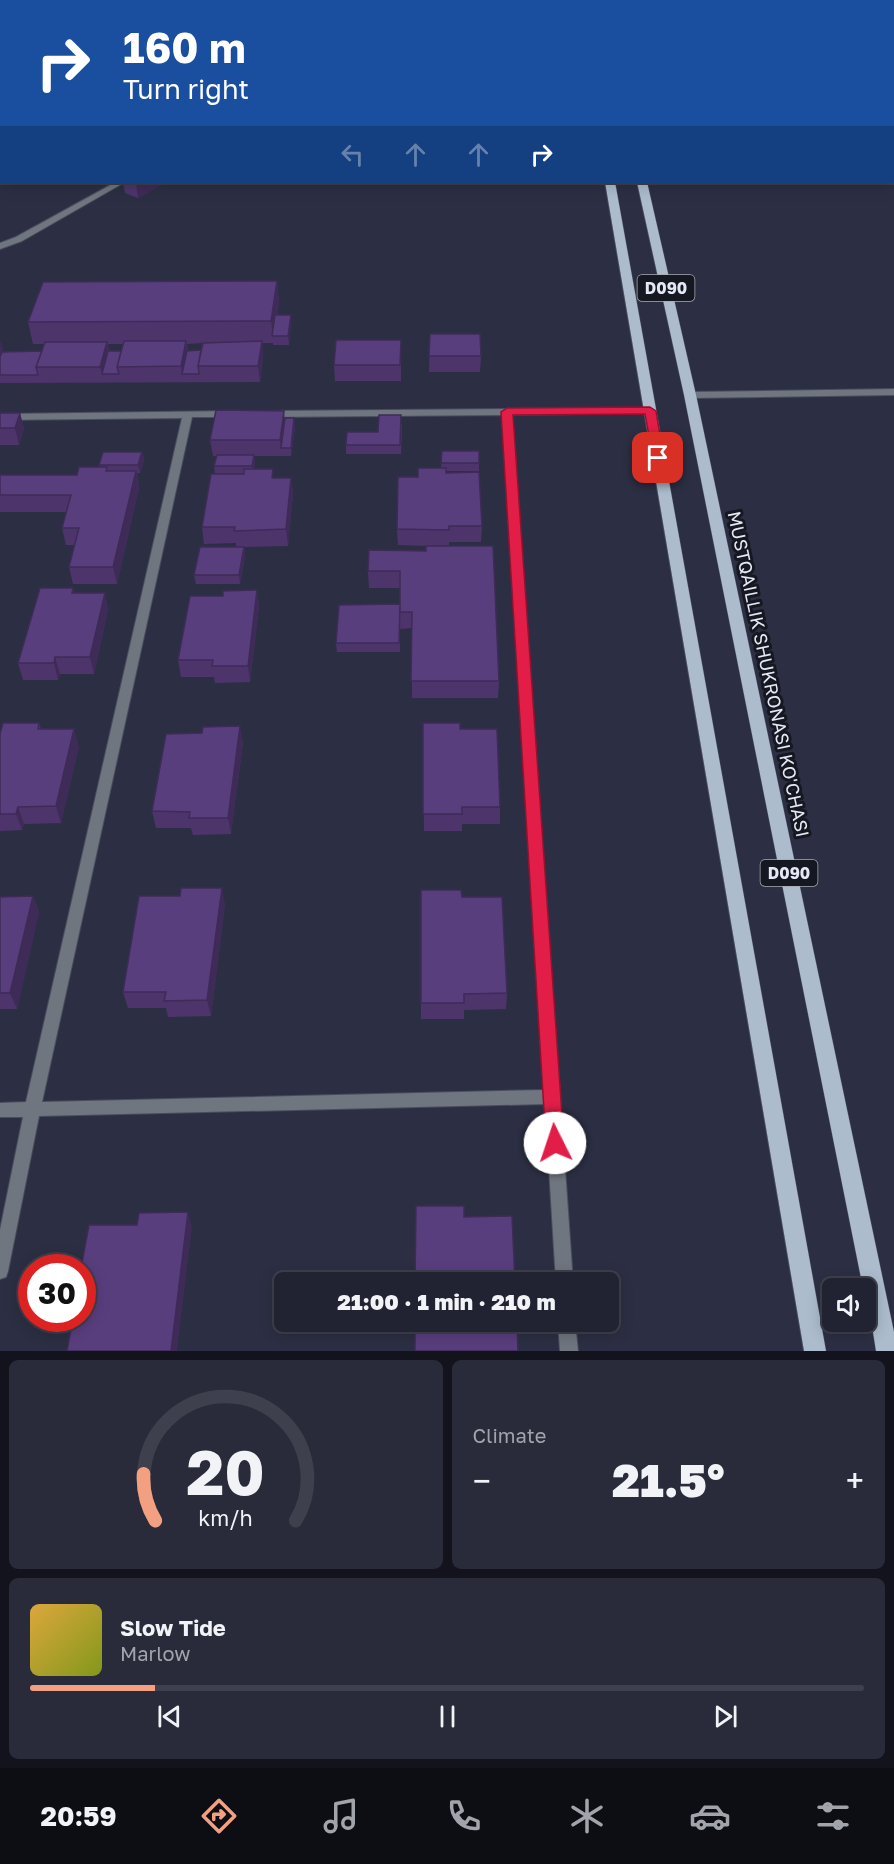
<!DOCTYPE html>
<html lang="en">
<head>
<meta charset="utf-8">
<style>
  :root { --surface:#212332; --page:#292b3a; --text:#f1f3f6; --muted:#a2a4ac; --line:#3e404d; --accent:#f2a081 }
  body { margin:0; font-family:"Golos Text",sans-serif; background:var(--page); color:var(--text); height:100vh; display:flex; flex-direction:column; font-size:22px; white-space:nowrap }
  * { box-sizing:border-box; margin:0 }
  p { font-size:20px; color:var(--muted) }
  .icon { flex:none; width:33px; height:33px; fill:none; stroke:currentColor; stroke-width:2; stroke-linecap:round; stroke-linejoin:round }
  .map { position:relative; height:1351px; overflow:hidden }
  .side { display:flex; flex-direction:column; gap:9px; padding:9px; background:#12131c; flex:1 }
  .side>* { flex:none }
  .guide { position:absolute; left:0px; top:0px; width:894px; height:183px; box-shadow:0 3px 15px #0003,0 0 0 2px var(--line); background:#1a4fa0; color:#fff; overflow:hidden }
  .tools { position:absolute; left:822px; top:1278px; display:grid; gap:12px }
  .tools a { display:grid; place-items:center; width:54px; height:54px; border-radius:9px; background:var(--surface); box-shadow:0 3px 15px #0003,0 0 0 2px var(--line); font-size:30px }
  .speed { position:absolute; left:18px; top:1254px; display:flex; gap:12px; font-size:30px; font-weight:700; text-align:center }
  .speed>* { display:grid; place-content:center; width:78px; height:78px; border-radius:50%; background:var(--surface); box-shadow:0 3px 15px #0003,0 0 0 2px var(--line); line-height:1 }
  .speed .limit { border:9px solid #d22; background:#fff; color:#111 }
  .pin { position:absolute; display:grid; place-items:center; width:51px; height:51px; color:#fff; margin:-26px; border-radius:12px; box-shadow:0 3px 9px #0006 }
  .me { position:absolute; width:66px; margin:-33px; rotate:356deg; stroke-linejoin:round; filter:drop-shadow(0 0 4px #0008) }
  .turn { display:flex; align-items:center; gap:21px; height:126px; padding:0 24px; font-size:27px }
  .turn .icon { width:78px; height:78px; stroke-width:2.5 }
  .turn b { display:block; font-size:42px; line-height:51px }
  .lanes { display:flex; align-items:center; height:57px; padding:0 24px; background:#0003; justify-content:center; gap:30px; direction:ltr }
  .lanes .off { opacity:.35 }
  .big { font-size:45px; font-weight:800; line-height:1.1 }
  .side .widget { flex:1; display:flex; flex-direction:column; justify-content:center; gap:9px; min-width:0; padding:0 21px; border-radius:9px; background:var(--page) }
  .side .dial { align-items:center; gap:0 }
  .dial svg { height:156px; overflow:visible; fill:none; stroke:var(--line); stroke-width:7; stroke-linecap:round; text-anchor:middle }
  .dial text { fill:var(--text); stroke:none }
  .song { display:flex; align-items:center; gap:18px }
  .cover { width:72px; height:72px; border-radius:9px; background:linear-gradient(135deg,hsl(40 70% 55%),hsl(70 70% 35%)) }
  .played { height:6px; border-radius:3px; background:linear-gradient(90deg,var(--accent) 15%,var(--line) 15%) }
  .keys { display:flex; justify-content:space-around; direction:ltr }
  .heat { display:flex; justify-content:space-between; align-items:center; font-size:33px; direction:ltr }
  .side .tiles { flex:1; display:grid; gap:9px; grid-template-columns:1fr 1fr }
  .widget:last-child { grid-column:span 2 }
  .trip { position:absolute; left:274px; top:1272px; width:345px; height:60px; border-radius:9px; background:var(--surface); box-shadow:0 3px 15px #0003,0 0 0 2px var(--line); font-weight:800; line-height:60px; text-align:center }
  .menu { display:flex; height:96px; justify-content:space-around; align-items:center; background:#0d0e14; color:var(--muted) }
  .menu .icon { width:42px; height:42px }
  .menu .selected { color:var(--accent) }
  .menu b { font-size:27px; color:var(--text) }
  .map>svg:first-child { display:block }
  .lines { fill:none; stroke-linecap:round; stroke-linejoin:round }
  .service-casing { stroke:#4a4d5f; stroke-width:2 }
  .minor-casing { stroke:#4a4d5f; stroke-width:2 }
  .primary-casing { stroke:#4a4d5f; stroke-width:1 }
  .service { fill:#6f767f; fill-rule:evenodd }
  .minor { fill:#6f767f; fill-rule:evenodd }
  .primary { fill:#acbccd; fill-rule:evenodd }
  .wall { fill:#4d356c; fill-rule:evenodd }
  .shaded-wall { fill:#3e2b58 }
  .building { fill:#593e7e; stroke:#3e2b58; stroke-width:1.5 }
  .route { fill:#e11d48; stroke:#92132f; stroke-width:1.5 }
  .labels { text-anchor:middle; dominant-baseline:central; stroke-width:6; stroke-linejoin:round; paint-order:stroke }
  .shield { fill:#161821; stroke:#a7aab5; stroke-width:1.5 }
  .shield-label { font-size:16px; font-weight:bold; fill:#e5e8f5 }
  .street-label { font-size:18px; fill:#e5e8f5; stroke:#161821 }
</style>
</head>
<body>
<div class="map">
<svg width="894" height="1351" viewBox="0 0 894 1351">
  <rect width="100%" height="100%" fill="#2c2f43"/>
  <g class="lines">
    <defs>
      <path id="service" d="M 816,0 L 822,0 L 823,2 L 817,2 Z
        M 892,145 L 894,145 L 894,152 L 892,152 Z
        M 116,182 L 125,182 L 22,241 L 0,249 L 0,243 L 16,237 Z
        M 894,389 L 894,395 L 690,398 L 685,395 L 690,392 Z
        M 650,408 L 653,409 L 653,413 L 507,415 L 502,412 L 507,409 Z"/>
      <path id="minor" d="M 507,409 L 512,412 L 573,1282 L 556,1282 L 545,1104 L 39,1116 L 8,1271 L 6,1277 L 0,1279 L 0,1230 L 23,1117 L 0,1117 L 0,1103 L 26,1102 L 182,418 L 0,420 L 0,414 L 232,411 L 237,414 L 232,417 L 192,417 L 42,1102 L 544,1090 L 502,415 L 267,417 L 262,414 L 267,411 Z
        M 558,1322 L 575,1322 L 578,1351 L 560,1351 Z"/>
      <path id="primary" d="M 569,0 L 577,0 L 577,2 L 569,2 Z
        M 597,0 L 605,0 L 605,2 L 597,2 Z
        M 605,182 L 615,182 L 826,1351 L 804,1351 Z
        M 637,182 L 647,182 L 696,395 L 894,1332 L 894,1351 L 876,1351 L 866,1288 L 863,1288 L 684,395 Z"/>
    </defs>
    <!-- service casing -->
    <use href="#service" class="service-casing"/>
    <!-- minor casing -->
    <use href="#minor" class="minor-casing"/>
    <!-- primary casing -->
    <use href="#primary" class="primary-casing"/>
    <!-- service -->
    <use href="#service" class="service"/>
    <!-- minor -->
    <use href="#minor" class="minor"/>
    <!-- primary -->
    <use href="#primary" class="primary"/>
  </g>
  <!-- wall -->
  <path class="wall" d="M 848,0 L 894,0 L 894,81 L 892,81 L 892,2 L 849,2 Z
    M 0,23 L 2,23 L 2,52 L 0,52 Z
    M 123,182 L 167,182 L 138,198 L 125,193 Z
    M 277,281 L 279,303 L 277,315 L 291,323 L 289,345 L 273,345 L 273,343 L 262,343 L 263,357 L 260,382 L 0,383 L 0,342 L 3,352 L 42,351 L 44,344 L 33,344 L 28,322 ZM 202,343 L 201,350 L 188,351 L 187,344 ZM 108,344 L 123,344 L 121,351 L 109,351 Z
    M 430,334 L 481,356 L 480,372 L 429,372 Z
    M 401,356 L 401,381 L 335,381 L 334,365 Z
    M 0,413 L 20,413 L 24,429 L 19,445 L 0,445 Z
    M 285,418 L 294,418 L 295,427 L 291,456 L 254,456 L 255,463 L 254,469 L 274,478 L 291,478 L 293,494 L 288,546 L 244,547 L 245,556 L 240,584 L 196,584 L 194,575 L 236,547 L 236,543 L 204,544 L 202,527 L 215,474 L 214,466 L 217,456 L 213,456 L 210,440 Z
    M 402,424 L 401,454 L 346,454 L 346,445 Z
    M 442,451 L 479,451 L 479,471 L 446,471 L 446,473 L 482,526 L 481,542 L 449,542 L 449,546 L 499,681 L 498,698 L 412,698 L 412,628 L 400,629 L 400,626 L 400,652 L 337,652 L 336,643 L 400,604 L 400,588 L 369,588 L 368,571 L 426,551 L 429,546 L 398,545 L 397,529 L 418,477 L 441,468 Z
    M 142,452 L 144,460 L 140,473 L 137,473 L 139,488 L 117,584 L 73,584 L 69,567 L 75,545 L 66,545 L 62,528 L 66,512 L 0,512 L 0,475 L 77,475 L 100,467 L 99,465 Z
    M 73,588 L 74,593 L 105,593 L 108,610 L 94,674 L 60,674 L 58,680 L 23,680 L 18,663 Z
    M 257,590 L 259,607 L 250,682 L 215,683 L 214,677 L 181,677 L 178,660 L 223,596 Z
    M 39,723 L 41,729 L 79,746 L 61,823 L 24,824 L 22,830 L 0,831 L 0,734 Z
    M 423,723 L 460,729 L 500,807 L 500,824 L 462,824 L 462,831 L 424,831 Z
    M 243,743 L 231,834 L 193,835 L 191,828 L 156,828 L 152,811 Z
    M 33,896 L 39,912 L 17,1009 L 0,1009 L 0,897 Z
    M 462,897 L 507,993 L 506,1009 L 464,1010 L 464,1019 L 421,1019 L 421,1003 Z
    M 225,904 L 211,1016 L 168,1017 L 166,1008 L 128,1008 L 123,992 Z"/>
  <!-- shaded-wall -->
  <path class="shaded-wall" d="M 138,182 L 167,182 L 138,198 L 136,183 Z
    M 277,281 L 279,303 L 274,336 L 273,336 L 271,321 Z
    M 291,315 L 291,323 L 289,345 L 288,336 Z
    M 186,341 L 189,357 L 182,374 L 181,366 Z
    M 262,341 L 263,357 L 260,382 L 258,366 Z
    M 1,342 L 5,358 L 0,371 L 0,344 Z
    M 107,342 L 110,358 L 102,374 L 100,367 Z
    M 284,411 L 285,427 L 281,448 L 280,440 Z
    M 20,413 L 24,429 L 19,445 L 15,428 Z
    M 294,418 L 295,427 L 291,456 L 291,448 Z
    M 142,452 L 144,460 L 140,473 L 138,465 Z
    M 254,455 L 255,463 L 253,475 L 252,466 Z
    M 136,471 L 139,488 L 117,584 L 113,567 Z
    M 291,478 L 293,494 L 288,546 L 286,529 Z
    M 244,547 L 245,556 L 240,584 L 239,575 Z
    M 257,590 L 259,607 L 250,682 L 248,666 Z
    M 105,593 L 108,610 L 94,674 L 90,657 Z
    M 55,657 L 60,674 L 58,680 L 54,663 Z
    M 240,726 L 243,743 L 231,834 L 228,818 Z
    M 74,729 L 79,746 L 61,823 L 56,806 Z
    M 18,807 L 24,824 L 22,830 L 16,814 Z
    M 222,888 L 225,904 L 211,1016 L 207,1000 Z
    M 33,896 L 39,912 L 17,1009 L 10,993 Z
    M 188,1212 L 192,1227 L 177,1351 L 171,1351 Z"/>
  <!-- building -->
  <path class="building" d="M 270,0 L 290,0 L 290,2 L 269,2 Z
    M 858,0 L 894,0 L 894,66 L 892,63 L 892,2 L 859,2 Z
    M 0,23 L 2,23 L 2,39 L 0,39 Z
    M 277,281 L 271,321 L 28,322 L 43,282 Z
    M 275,315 L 291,315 L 288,336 L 272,336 Z
    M 430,334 L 480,334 L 481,356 L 429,356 Z
    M 336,340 L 401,340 L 400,365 L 334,365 Z
    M 124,341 L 186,341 L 181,366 L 117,367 Z
    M 262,341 L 258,366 L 198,366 L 203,343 Z
    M 45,342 L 107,342 L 100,367 L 36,367 Z
    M 201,350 L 198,366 L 199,374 L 182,374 L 187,351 Z
    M 42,351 L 36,367 L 38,375 L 0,375 L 0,357 L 2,352 Z
    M 108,351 L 121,351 L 117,367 L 119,374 L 102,374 Z
    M 216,410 L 284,411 L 280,440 L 210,440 Z
    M 0,413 L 20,413 L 15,428 L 0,428 Z
    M 379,415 L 401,415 L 400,445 L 346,445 L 347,432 L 378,432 Z
    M 285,418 L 294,418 L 291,448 L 281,448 Z
    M 442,451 L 479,451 L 479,463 L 441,463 Z
    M 103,452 L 142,452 L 138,465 L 99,465 Z
    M 217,455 L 254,455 L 252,466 L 214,466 Z
    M 79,467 L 107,467 L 106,471 L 136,471 L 113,567 L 69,567 L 79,528 L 62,528 L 71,495 L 0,495 L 0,475 L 77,475 Z
    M 418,468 L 446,468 L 446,473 L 479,472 L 482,526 L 449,526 L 449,530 L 397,529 L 398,477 L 418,477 Z
    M 244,469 L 273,469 L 272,478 L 291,478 L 286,529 L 234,531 L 235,527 L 202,527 L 211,474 L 244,474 Z
    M 426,546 L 493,546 L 499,681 L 411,681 L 412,612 L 400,612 L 400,571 L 368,571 L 369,550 L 426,551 Z
    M 200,547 L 244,547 L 239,575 L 194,575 Z
    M 40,588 L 73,588 L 72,593 L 105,593 L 90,657 L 55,657 L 54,663 L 18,663 Z
    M 257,590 L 248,666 L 212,666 L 213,660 L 178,660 L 190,596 L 223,596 L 223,591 Z
    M 400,604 L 399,643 L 336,643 L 339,605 Z
    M 3,723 L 39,723 L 38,729 L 74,729 L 56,806 L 18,807 L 16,814 L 0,814 L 0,734 Z
    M 423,723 L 460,723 L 460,729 L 497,729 L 500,807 L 462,807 L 462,814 L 423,814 Z
    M 240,726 L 228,818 L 189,818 L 190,812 L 152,811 L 166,734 L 202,733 L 203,727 Z
    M 181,888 L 222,888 L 207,1000 L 164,1001 L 166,992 L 123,992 L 139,896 L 180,896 Z
    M 421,890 L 461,890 L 462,897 L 502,897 L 507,993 L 464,994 L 464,1003 L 421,1003 Z
    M 33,896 L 10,993 L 0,993 L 0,897 Z
    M 416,1206 L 464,1206 L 464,1217 L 512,1216 L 515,1282 L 415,1282 Z
    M 188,1212 L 171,1351 L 67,1351 L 73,1318 L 82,1318 L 82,1268 L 81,1268 L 89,1225 L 137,1225 L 139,1213 Z
    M 415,1322 L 517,1322 L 518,1351 L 415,1351 Z"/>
  <!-- route -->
  <path class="route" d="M 650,407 L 656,411 L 664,458 L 658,461 L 653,458 L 645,414 L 513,415 L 564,1143 L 562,1149 L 555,1152 L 549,1149 L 546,1143 L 501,412 L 507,408 Z"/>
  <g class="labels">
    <!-- shield labels -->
    <g class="shield">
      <rect x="637.5" y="275" width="57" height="26" rx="4.5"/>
      <rect x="760.5" y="860" width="57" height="26" rx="4.5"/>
    </g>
    <g class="shield-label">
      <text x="666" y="288">D090</text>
      <text x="789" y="873">D090</text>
    </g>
    <!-- street labels -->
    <g class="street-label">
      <text transform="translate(769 674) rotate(78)">MUSTQAILLIK SHUKRONASI KO'CHASI</text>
    </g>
  </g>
</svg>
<div class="tools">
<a><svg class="icon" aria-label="sound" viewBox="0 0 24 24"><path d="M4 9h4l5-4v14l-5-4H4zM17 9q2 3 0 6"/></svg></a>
</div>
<div class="speed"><div class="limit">30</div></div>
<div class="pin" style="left:658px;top:458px;background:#d93025"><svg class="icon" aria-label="arrive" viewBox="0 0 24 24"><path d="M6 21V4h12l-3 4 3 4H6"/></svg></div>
<svg class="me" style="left:555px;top:1143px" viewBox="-20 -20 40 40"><circle r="19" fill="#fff"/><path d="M0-13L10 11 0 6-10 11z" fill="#e11d48"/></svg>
<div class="trip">21:00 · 1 min · 210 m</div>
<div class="guide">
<div class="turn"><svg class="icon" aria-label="right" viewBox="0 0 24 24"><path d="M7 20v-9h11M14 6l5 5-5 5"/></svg><div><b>160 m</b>Turn right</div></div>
<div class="lanes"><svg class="icon off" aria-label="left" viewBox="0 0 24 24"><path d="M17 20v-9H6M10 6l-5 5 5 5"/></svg><svg class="icon off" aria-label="ahead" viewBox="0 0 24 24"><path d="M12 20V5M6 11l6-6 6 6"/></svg><svg class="icon off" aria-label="ahead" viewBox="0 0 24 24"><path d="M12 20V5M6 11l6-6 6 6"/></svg><svg class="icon" aria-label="right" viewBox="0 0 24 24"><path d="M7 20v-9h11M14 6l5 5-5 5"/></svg></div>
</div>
</div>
<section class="side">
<div class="tiles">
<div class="widget dial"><svg viewBox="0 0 100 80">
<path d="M14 69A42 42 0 1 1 86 69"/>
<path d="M14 69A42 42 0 0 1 8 45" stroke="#f2a081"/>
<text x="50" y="56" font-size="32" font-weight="700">20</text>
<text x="50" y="72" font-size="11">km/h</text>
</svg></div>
<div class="widget"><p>Climate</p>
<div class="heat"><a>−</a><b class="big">21.5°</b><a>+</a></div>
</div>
<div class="widget">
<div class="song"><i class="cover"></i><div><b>Slow Tide</b><p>Marlow</p></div></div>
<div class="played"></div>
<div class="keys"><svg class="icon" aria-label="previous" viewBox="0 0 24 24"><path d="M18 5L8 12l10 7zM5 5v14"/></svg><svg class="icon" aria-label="pause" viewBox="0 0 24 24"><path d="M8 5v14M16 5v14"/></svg><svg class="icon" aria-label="next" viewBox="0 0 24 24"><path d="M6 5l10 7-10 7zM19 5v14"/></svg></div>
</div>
</div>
</section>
<nav class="menu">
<b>20:59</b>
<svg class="icon selected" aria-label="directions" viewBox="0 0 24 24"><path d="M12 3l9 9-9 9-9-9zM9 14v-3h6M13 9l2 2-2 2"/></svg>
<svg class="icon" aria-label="music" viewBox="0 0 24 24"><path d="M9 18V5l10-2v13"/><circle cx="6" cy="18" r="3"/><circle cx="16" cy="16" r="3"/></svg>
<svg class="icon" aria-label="phone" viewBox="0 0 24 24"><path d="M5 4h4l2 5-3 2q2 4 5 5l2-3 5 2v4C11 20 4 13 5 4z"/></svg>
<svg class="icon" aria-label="climate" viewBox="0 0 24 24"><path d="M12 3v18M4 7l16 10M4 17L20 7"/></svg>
<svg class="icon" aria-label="car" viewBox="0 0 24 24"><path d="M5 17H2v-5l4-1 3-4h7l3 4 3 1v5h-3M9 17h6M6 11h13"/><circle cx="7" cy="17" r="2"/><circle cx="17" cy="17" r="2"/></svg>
<svg class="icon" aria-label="filters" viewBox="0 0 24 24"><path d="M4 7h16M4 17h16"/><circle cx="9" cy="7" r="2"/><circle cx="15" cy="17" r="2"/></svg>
</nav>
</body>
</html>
